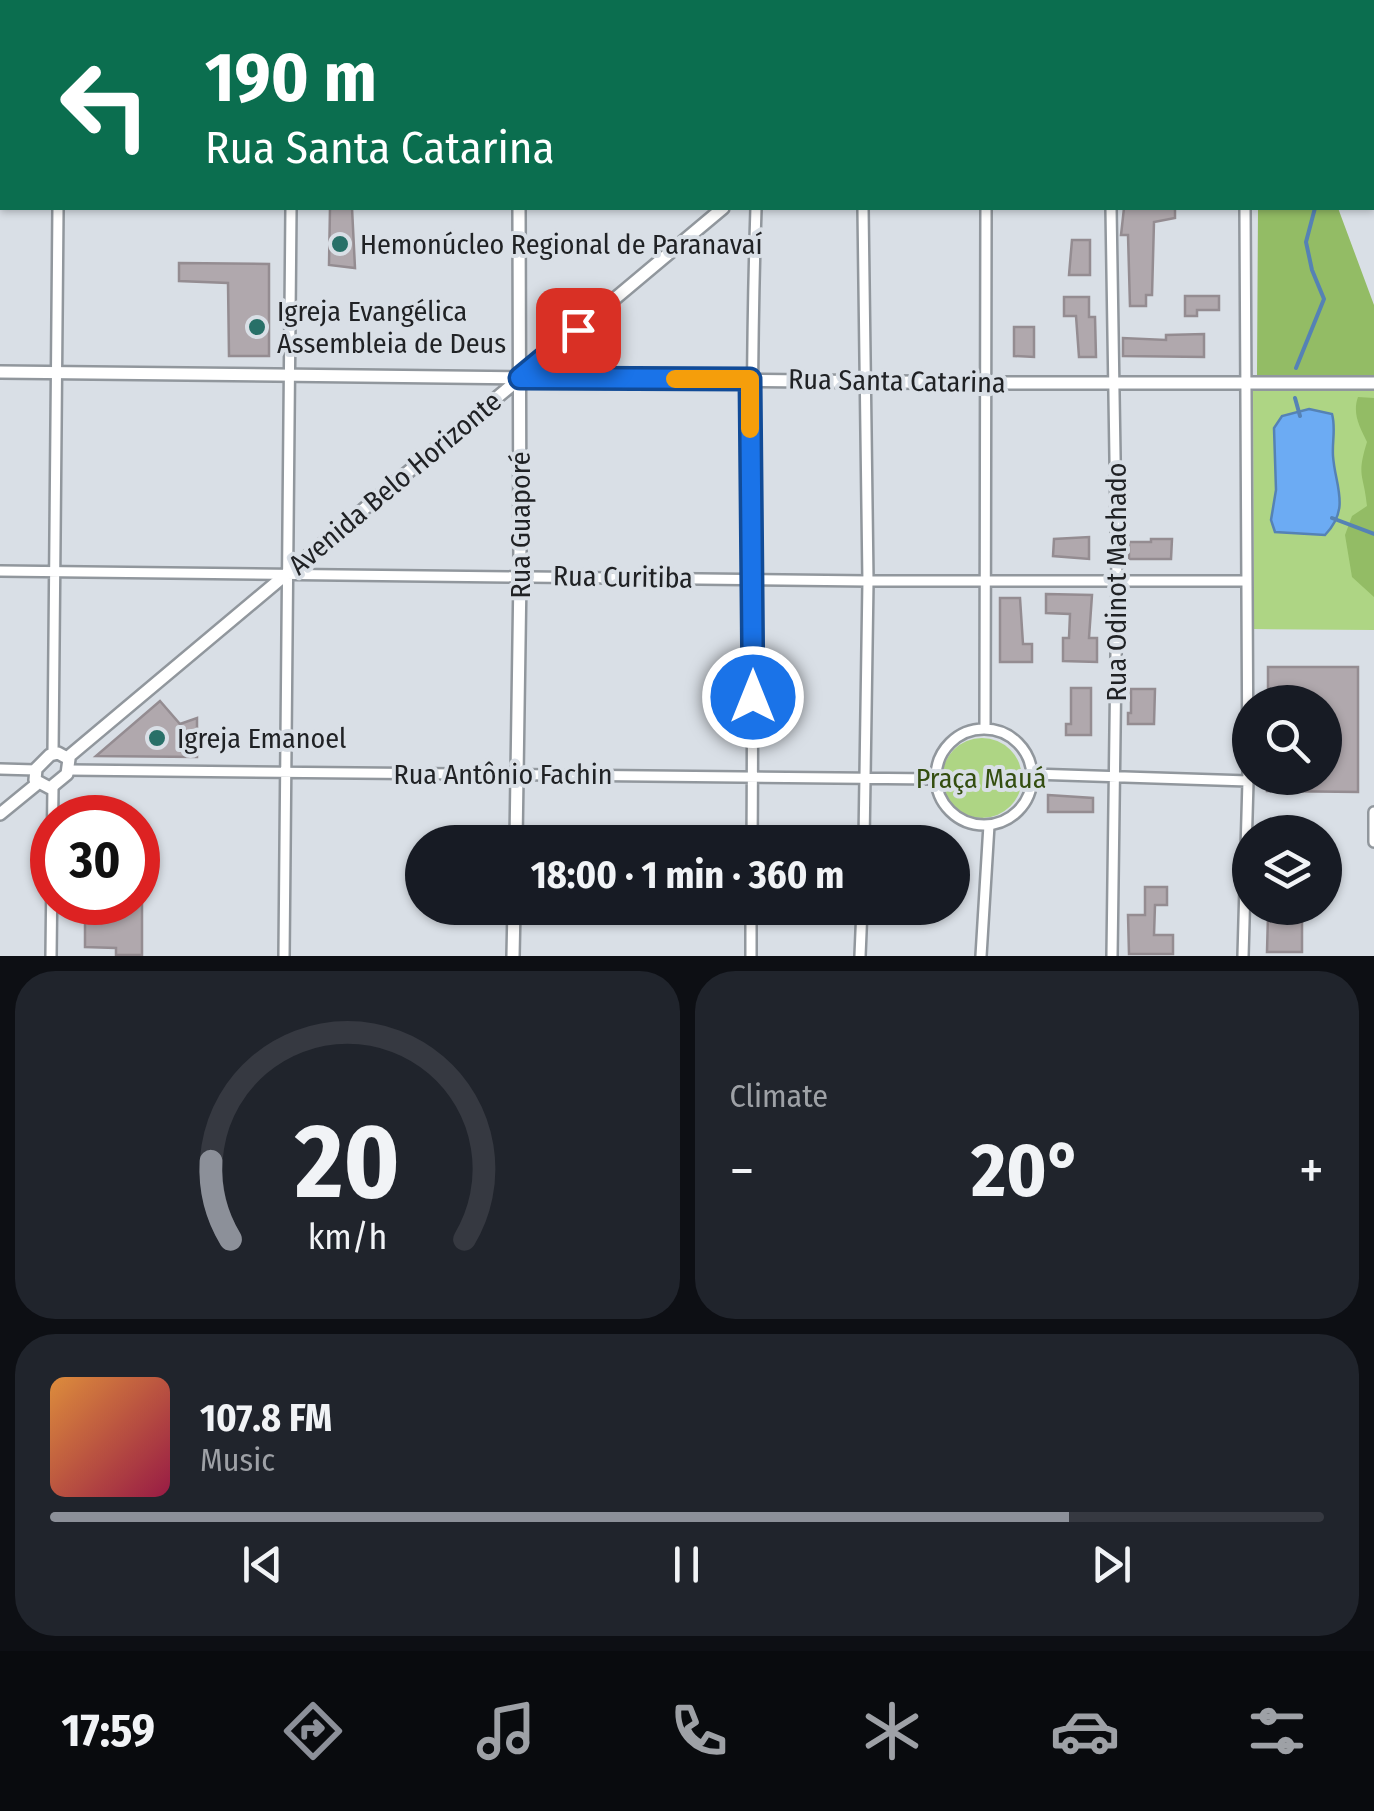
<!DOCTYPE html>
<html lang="en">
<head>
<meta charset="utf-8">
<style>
  :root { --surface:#171b24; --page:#20242c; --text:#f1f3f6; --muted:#9ea1a6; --line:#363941; --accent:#8c9099 }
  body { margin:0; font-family:"Fira Sans Condensed",sans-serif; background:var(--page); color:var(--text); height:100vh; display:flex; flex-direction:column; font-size:38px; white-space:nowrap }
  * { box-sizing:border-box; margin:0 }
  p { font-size:32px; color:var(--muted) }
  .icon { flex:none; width:55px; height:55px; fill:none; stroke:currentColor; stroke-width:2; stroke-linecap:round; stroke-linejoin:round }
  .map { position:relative; height:956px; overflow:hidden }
  .details { display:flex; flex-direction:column; gap:15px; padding:15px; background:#0d0f14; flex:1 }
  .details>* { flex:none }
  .banner { position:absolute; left:0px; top:0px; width:1375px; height:210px; box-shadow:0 2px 8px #0004; background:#0b6e4f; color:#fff; overflow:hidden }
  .buttons { position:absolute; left:1232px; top:685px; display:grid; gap:20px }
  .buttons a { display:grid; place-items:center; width:110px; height:110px; border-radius:50%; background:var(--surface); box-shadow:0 2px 8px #0004; font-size:50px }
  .speed { position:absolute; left:30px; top:795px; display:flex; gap:20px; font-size:50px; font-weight:700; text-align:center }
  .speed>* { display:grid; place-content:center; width:130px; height:130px; border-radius:50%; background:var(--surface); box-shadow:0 2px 8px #0004; line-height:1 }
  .speed .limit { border:15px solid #d22; background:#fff; color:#111 }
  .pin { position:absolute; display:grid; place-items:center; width:85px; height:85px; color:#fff; margin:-42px; border-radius:20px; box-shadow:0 5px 15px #0006 }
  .me { position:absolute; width:110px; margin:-55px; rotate:0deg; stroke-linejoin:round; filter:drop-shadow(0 0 8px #0008) }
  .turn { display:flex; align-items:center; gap:35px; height:210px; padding:0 40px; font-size:45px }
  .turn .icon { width:130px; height:130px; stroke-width:2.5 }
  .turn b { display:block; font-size:70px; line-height:85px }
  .big { font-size:75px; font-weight:700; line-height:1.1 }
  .details .widget { flex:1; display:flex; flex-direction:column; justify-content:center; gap:15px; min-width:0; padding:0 35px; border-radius:40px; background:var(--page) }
  .details .dial { align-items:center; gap:0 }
  .dial svg { height:260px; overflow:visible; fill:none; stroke:var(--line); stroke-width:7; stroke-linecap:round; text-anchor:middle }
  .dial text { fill:var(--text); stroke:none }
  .song { display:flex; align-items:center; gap:30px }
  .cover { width:120px; height:120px; border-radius:15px; background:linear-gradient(135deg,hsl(30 70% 55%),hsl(340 70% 35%)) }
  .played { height:10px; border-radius:5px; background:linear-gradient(90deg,var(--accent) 80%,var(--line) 80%) }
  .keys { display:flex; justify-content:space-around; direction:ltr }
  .heat { display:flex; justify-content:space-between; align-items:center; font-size:55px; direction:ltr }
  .details .tiles { flex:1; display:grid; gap:15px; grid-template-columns:1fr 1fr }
  .widget:last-child { grid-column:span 2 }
  .trip { position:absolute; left:405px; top:825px; width:565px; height:100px; border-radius:50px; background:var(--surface); box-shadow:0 2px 8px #0004; font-weight:700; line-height:100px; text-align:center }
  .tab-bar { display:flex; height:160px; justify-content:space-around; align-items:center; background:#090b0e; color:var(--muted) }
  .tab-bar .icon { width:70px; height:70px }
  .tab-bar .current { color:var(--accent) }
  .tab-bar b { font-size:45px; color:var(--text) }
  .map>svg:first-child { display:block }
  .green { fill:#aed584 }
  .forest { fill:#93bc65 }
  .water { fill:#6cabf3; stroke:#5582b5; stroke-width:2.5 }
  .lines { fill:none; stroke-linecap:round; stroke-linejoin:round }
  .stream { stroke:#5582b5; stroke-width:4 }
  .building { fill:#b0a8ad; stroke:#948c91; stroke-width:2.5 }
  .minor-casing { stroke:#91979d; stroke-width:14 }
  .tertiary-casing { stroke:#91979d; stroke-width:16 }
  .minor { stroke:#fff; stroke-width:9 }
  .tertiary { stroke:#fff; stroke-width:11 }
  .route-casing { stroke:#114b97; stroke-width:25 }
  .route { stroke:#1a73e8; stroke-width:18 }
  .slow { stroke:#f59e0b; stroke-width:18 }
  .poi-dot { fill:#287068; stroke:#d9dfe6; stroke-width:4 }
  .labels { text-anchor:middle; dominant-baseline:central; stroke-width:8; stroke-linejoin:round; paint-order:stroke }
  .poi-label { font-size:28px; fill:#202225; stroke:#d9dfe6; text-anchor:start }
  .street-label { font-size:28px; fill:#202225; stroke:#d9dfe6 }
  .park-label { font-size:28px; fill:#344e10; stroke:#d9dfe6 }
</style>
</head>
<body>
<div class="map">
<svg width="1374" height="956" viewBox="0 0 1374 956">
  <rect width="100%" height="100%" fill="#d9dfe6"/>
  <!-- green -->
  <path class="green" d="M 1253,390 L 1374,390 L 1374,630 L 1254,629 Z
    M942 778a40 40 0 1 1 80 0a40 40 0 1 1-80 0Z"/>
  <!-- forest -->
  <path class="forest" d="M 1258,208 L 1338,208 L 1374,305 L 1374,382 L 1257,375 Z
    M 1358,397 L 1374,398 L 1374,597 L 1352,577 L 1345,535 L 1352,516 L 1367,506 C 1364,474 1356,477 1367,442 C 1360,427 1352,414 1358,397 Z"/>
  <!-- water -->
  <path class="water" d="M 1309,409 L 1332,414 C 1336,428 1332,441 1333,456 C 1335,486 1351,508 1325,535 L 1275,532 L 1271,520 L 1276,490 L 1274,428 L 1282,416 Z"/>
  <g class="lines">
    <!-- stream -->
    <path class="stream" d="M 1255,0 L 1256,2
      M 1296,368 L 1324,299 L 1312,270 L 1306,242 L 1315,208
      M 1295,398 L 1300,416
      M 1332,518 L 1374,534"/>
  </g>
  <!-- building -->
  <path class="building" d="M 330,208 L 352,208 L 355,268 L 329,265 Z
    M 1124,208 L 1175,208 L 1175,218 L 1154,222 L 1152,295 L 1146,295 L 1146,306 L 1130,306 L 1128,235 L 1121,235 Z
    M 1072,240 L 1090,240 L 1090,275 L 1069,275 Z
    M 179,263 L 269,264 L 269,356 L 229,356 L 228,283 L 179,281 Z
    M 1185,296 L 1219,296 L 1219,310 L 1197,310 L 1197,316 L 1185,316 Z
    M 1064,297 L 1089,297 L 1089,317 L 1095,317 L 1096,357 L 1079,357 L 1076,316 L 1064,316 Z
    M 1014,327 L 1034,327 L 1034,357 L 1014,356 Z
    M 1204,334 L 1204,357 L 1123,356 L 1123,338 L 1166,340 L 1166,335 Z
    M 1089,537 L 1089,559 L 1053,556 L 1054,539 Z
    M 1151,539 L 1172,539 L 1171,559 L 1129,559 L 1129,542 L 1151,542 Z
    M 1046,594 L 1092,595 L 1089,638 L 1097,638 L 1097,662 L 1063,661 L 1063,638 L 1069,638 L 1070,614 L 1046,613 Z
    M 1000,598 L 1020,598 L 1023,644 L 1032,644 L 1032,662 L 1000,662 Z
    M 1268,667 L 1358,667 L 1358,792 L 1267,791 L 1267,778 L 1325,778 L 1325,702 L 1268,702 Z
    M 1071,688 L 1091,688 L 1091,735 L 1066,735 L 1066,724 L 1071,724 Z
    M 1131,689 L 1155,689 L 1154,724 L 1128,724 L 1128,713 L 1131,713 Z
    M 160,701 L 180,724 L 197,718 L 197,757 L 96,756 Z
    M 1048,795 L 1093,798 L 1093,812 L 1048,812 Z
    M 1145,887 L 1167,887 L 1167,905 L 1155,905 L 1154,935 L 1173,935 L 1173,954 L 1129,954 L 1128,915 L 1145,915 Z
    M 85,902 L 142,902 L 142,955 L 116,955 L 116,948 L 85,947 Z
    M 1268,915 L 1302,915 L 1302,952 L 1267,952 Z"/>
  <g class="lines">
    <defs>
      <path id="minor" d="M 362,0 L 465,2
        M 860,0 L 860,2
        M 1068,0 L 1068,2
        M 76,2 L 77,0
        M 293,2 L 293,0
        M 545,2 L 573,0
        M 648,2 L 649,0
        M 759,2 L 759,0
        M 969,2 L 969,0
        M 0,45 L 2,45
        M 863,208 L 868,581 L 864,842
        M 1111,208 L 1117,581 L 1112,956
        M 0,571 L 868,581 L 1246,581
        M 985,729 L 986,208
        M936 777a48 48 0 1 1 96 0a48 48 0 1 1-96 0Z
        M 53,754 L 58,208
        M 0,769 L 36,770
        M 70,770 L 936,779
        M 1032,774 L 1248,781
        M 1374,812 L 1374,842
        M 752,842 C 754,631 749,419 756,208
        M 51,956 L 53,786
        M 284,956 L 291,208
        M 751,956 L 751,908
        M 860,956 L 862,908
        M 981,956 L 989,825
        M 1243,956 L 1248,781 L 1245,208"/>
      <path id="tertiary" d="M 521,2 L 521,0
        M 0,174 L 2,174
        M 1372,184 L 1374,184
        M 0,372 L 987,383 L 1374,383
        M 58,753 L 69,759 L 67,774 L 50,788 L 35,780 L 36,769 L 50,755 Z
        M 67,758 L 723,208
        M 0,814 L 38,783
        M 516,842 L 520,575 L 519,208
        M 513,956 L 514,908"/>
    </defs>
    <!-- minor casing -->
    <use href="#minor" class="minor-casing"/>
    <!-- tertiary casing -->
    <use href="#tertiary" class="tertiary-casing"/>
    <!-- minor -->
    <use href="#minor" class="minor"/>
    <!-- tertiary -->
    <use href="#tertiary" class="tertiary"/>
  </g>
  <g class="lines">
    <defs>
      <path id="route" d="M 578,330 L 520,378 L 750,379 L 753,697"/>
    </defs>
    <!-- route casing -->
    <use href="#route" class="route-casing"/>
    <!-- route -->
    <use href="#route" class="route"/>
    <!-- slow -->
    <path class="slow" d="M 675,379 L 750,379 L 750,429"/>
  </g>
  <!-- markers -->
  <g class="poi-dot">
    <circle cx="340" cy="244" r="10"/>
    <circle cx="257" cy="327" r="10"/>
    <circle cx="157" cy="738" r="10"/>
  </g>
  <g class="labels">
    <!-- poi labels -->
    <g class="poi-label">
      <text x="360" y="244">Hemonúcleo Regional de Paranavaí</text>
      <text x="277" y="311">Igreja Evangélica<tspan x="277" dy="32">Assembleia de Deus</tspan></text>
      <text x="177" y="738">Igreja Emanoel</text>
    </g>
    <!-- street labels -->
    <g class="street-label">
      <text transform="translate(897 381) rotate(1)">Rua Santa Catarina</text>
      <text transform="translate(395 483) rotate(-40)">Avenida Belo Horizonte</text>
      <text transform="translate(520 525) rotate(-90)">Rua Guaporé</text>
      <text transform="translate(623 577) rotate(1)">Rua Curitiba</text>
      <text transform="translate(1116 582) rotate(-90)">Rua Odinot Machado</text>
      <text x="503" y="774">Rua Antônio Fachin</text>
    </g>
    <!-- park labels -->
    <g class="park-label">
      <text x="981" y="778">Praça Mauá</text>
    </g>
  </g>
</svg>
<div class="buttons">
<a><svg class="icon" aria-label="search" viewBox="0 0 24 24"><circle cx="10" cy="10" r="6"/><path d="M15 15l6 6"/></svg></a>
<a><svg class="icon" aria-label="layers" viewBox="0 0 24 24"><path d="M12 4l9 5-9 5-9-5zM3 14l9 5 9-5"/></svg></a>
</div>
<div class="speed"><div class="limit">30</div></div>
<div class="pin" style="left:578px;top:330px;background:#d93025"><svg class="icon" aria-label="arrive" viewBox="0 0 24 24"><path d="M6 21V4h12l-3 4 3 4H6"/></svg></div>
<svg class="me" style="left:753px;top:697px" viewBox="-20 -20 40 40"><circle r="17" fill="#1a73e8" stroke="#fff" stroke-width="3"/><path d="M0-11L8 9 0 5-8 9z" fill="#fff"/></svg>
<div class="trip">18:00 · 1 min · 360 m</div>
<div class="banner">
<div class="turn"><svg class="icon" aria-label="left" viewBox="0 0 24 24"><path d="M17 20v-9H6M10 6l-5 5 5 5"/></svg><div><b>190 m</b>Rua Santa Catarina</div></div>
</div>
</div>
<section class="details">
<div class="tiles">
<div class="widget dial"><svg viewBox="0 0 100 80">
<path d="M14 69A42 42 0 1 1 86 69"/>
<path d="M14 69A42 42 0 0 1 8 45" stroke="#8c9099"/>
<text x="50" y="56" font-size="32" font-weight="700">20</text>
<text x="50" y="72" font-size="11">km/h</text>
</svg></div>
<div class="widget"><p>Climate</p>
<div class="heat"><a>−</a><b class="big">20°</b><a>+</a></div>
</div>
<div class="widget">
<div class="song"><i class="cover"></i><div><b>107.8 FM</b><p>Music</p></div></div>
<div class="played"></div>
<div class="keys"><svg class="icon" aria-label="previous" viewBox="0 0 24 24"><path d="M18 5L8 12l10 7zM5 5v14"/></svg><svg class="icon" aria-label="pause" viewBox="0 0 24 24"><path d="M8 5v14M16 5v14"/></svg><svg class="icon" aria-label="next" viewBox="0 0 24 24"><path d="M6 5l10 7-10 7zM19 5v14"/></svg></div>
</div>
</div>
</section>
<nav class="tab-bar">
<b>17:59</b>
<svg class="icon current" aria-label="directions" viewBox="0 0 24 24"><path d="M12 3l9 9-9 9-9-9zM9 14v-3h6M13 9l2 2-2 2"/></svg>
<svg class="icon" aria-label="music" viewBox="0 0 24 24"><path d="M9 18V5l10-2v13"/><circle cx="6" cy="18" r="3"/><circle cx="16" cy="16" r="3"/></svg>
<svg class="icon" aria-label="phone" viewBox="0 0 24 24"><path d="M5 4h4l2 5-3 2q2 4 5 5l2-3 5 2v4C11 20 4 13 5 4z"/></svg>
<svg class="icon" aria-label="climate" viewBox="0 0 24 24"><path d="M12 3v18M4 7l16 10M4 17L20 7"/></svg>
<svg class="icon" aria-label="car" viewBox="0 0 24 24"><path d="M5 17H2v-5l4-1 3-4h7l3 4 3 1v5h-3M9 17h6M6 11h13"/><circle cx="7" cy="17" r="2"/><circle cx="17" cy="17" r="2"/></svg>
<svg class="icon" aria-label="filters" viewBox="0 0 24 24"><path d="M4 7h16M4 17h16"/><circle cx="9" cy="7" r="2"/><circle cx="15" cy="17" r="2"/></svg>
</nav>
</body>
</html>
